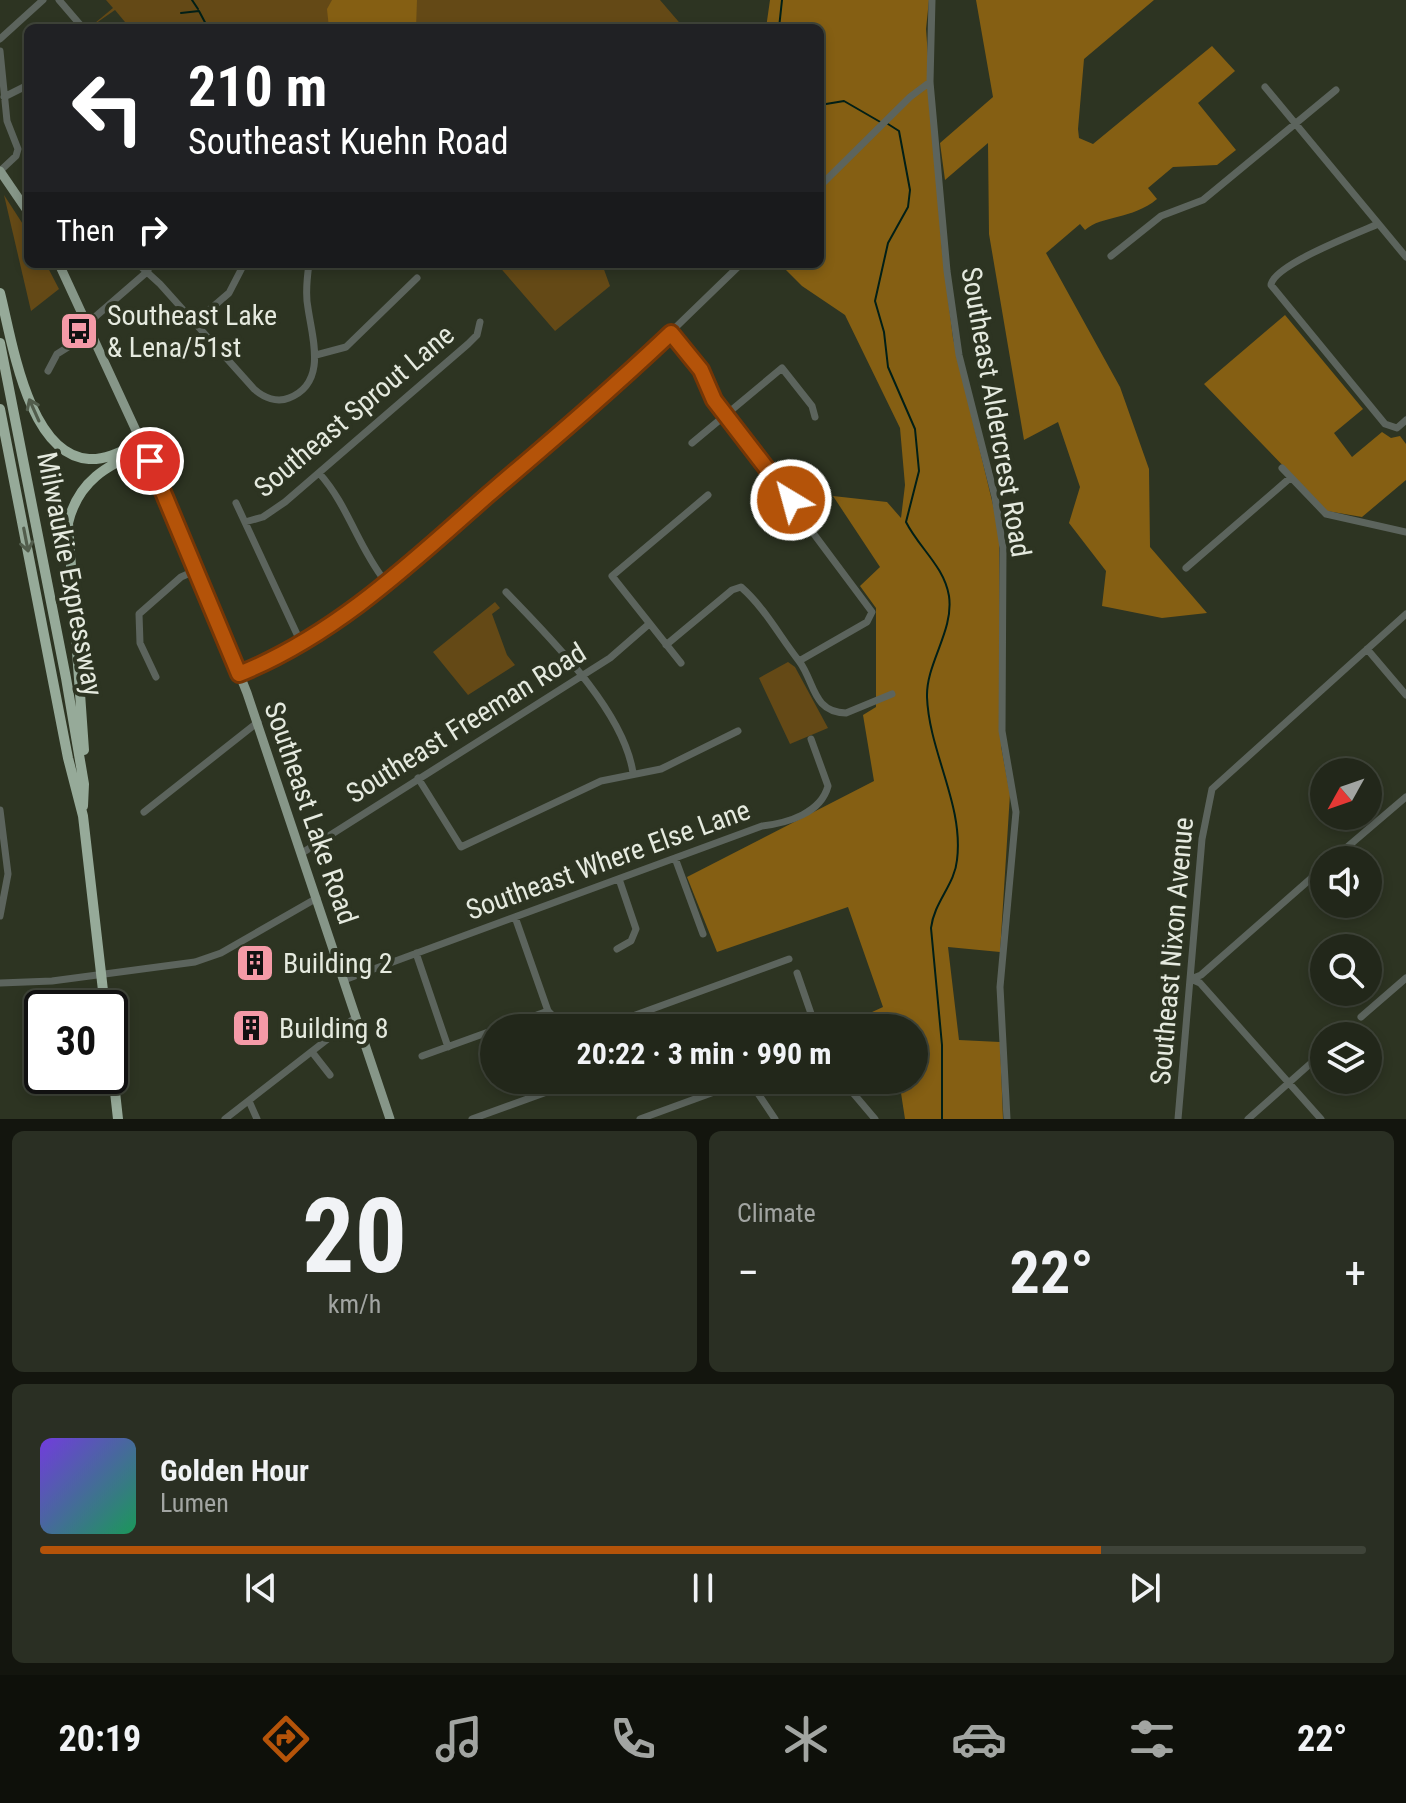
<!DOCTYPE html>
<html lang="en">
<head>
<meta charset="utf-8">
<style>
  :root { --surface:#22271a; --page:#2a2f23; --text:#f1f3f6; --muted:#a2a5a2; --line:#3f4439; --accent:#b45309 }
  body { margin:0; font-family:"Roboto Condensed",sans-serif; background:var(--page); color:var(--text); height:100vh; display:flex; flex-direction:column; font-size:30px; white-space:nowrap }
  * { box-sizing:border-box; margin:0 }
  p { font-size:26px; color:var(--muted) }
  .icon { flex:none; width:44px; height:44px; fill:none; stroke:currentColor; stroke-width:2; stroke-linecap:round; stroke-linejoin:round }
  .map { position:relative; height:1119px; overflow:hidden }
  .details { display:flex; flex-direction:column; gap:12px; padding:12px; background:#13150e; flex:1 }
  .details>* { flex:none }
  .banner { position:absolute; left:24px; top:24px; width:800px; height:244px; border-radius:12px; box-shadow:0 4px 12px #0003,0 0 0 2px var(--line); background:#202124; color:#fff; overflow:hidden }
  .needle { width:52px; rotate:230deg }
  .controls { position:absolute; left:1310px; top:758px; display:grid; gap:16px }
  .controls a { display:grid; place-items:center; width:72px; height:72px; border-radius:50%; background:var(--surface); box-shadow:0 4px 12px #0003,0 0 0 2px var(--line); font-size:40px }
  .speed { position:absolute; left:24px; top:990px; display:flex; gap:16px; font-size:40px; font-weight:700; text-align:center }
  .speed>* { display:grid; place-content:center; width:104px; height:104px; border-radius:50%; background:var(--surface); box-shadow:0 4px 12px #0003,0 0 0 2px var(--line); line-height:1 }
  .speed .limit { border:4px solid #111; border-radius:12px; background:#fff; color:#111 }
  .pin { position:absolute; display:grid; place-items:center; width:68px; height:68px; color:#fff; margin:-34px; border:4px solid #fff; border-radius:50%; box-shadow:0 2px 8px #0007 }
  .me { position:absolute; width:88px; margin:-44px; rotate:323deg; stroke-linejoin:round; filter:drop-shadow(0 0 6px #0008) }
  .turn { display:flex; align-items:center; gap:28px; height:168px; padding:0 32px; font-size:36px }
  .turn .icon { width:104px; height:104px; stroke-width:2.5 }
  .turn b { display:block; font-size:56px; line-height:68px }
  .then { display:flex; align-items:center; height:76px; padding:0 32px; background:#0003; gap:16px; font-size:30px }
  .big { font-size:60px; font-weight:700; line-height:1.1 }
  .details .tile { flex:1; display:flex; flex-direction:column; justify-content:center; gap:12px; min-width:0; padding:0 28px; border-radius:12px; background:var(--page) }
  .details .dial { align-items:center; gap:0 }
  .dial b { font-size:104px; line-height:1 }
  .song { display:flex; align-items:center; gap:24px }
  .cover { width:96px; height:96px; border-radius:12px; background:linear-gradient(135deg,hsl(260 70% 55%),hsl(150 70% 35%)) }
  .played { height:8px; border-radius:4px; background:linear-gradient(90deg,var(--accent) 80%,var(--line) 80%) }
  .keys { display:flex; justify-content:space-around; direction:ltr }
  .heat { display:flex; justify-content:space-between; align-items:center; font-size:44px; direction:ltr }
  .details .tiles { flex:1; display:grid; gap:12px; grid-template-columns:1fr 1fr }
  .tile:last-child { grid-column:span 2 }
  .trip { position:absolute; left:480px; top:1014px; width:448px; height:80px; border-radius:40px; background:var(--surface); box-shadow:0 4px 12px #0003,0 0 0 2px var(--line); font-weight:700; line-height:80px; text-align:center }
  .menu { display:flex; height:128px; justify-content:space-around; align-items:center; background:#0e100a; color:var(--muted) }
  .menu .icon { width:56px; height:56px }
  .menu .current { color:var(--accent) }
  .menu b { font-size:36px; color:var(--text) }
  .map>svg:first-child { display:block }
  .green { fill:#644916 }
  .forest { fill:#855f13 }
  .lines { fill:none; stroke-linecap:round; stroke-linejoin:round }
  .stream { stroke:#011f17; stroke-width:2 }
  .minor { stroke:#5c645d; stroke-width:7 }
  .major { stroke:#869688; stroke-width:9 }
  .highway { stroke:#96aa99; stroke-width:10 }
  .oneway { stroke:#525d4c }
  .route-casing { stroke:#753606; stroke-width:20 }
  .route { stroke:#b45309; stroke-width:14 }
  .labels { text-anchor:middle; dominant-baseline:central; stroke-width:8; stroke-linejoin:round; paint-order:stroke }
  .poi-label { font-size:28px; fill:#e5eadf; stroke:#2d3422; text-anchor:start }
  .street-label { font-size:28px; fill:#e5eadf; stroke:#2d3422 }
</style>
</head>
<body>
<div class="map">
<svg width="1406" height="1119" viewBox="0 0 1406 1119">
  <rect width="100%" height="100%" fill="#2d3422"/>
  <!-- green -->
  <path class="green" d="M 106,0 L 660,0 L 684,28 L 130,28 L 115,10 L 89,28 L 113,8 Z
    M 4,195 L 28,232 L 28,264 L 46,264 L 59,289 L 31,311 Z
    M 497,264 L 602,264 L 610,286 L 555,331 Z
    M 495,602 L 500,608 L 492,614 L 507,655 L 515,665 L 468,695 L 433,652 Z
    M 788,662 L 795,667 L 828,728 L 790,744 L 759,678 Z"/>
  <!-- forest -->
  <path class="forest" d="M 332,0 L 417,0 L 416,28 L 329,28 L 327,9 Z
    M 770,0 L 929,0 L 926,29 L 942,250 L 953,338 L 999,530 L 1001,746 L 1010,794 L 1000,952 L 948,947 L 959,1040 L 1000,1042 L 1003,1119 L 905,1119 L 899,1080 L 914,1080 L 914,1028 L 851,1028 L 848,1023 L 883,1007 L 848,907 L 717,952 L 687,877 L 874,781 L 863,715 L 876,707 L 876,608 L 860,586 L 880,567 L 833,496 L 887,502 L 901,518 L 905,485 L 900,428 L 845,315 L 802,286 L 780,264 L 820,264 L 820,28 L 766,28 Z
    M 976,0 L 1154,0 L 1084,59 L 1078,129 L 1079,138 L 1093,144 L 1212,46 L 1235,71 L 1198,103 L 1236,150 L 1217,165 L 1173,167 L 1148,188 L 1157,199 C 1132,220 1102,215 1085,230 L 1080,224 L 1046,253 L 1120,387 L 1149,469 L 1150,547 L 1207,613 L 1162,618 L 1102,606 L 1106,571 L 1069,523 L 1080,487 L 1058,422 L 1024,440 L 989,234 L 988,143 L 945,180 L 940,143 L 993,97 Z
    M 1285,315 L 1363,409 L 1334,433 L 1352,457 L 1382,432 L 1391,438 L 1400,436 L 1406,444 L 1406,480 L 1362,517 L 1327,511 L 1204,384 Z"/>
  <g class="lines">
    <!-- stream -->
    <path class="stream" d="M 192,0 L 198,9
      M 181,13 L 199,11 L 208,28
      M 779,28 L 782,0
      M 820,105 L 844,101 L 882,123
      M 888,124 L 899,131 L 910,190 L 908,207 L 888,243 L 875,301 L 884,332 L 888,367 L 915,429 L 919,471 L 906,522 C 919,548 944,566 949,596 C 954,631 926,663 927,697 C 929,752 964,805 957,860 C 955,884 934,902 931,928 L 942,1045 L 942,1119"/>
    <!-- minor -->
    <path class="minor" d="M 59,0 L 83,28
      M 932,0 L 930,82 L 947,271 L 959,355 L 995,497 L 1003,548 L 1002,731 L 1016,812 L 1000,987 L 1007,1119
      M 0,39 L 43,0
      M 0,51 L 7,121 L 18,149 L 16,156 L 0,171
      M 1265,87 L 1406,257
      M 4,97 L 28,85
      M 820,186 L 910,97 L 930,82
      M 1378,224 C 1358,233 1273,265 1271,285 L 1385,424 L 1397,428 L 1406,420
      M 1111,256 L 1161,216 L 1203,200 L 1336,90
      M 138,264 L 160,284 L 254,389 C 264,398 277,403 289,398 C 328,383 312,337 308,308 C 305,294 307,278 309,264
      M 88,323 L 148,271
      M 194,323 L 229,293 L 244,264
      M 671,333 L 701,370 L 714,400 L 872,612 L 867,622 L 799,661
      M 316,355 L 346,347 L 417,278
      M 48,371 L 57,354 L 92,332
      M 692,443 L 782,368 L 812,406 L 815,417
      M 1282,468 L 1326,514 L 1406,532
      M 319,473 C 348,505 358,547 385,581
      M 236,503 L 302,645
      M 245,522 L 263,517 L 285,502 L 468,344 L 477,335 L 480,322
      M 1186,568 L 1290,478
      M 506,592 C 549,637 624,710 633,773
      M 666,645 L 732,590 L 741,587 C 765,608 780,637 799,661 C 815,682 812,712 846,713 L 892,694
      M 1367,649 L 1406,695
      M 681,663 L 612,576 L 708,495
      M 239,674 L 302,645 L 359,604 L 613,388 L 741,264
      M 156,677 L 140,643 L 139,614 L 181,577 L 199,569
      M 418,778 L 461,847 L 601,781 L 661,769 L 738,731
      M 0,810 L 8,874 L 0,916
      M 144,812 L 258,722
      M 302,853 L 610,658 L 649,624
      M 675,858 L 703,934
      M 1332,860 L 1406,797
      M 515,917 L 548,1011 L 565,1028
      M 617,949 L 631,941 L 636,929 L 619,879
      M 416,953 L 448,1047
      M 797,973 L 816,1028
      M 1191,979 L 1200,983 L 1321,1119
      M 1191,979 L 1201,975 L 1324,867
      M 344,980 L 762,826 C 788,823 821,813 828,786 L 811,739
      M 0,983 L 52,981 L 195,962 L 221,953 L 317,898
      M 1361,1017 L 1406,978
      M 501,1028 L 548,1011
      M 600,1028 L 789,959
      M 312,1052 L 330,1075
      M 422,1056 L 494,1030
      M 703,1080 L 708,1094
      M 749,1080 L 775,1119
      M 842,1080 L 875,1119
      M 249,1101 L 257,1119
      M 225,1119 L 356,1017
      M 472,1119 L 580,1080
      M 640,1119 L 747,1080
      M 1178,1119 L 1202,839 L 1212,789 L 1406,614
      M 1248,1119 L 1319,1056"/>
    <!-- major -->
    <path class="major" d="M 0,171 L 28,212
      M 59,264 L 182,530 L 247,693 L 390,1119"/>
    <!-- highway -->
    <path class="highway" d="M 0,293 C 12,340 28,455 89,459 C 108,460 126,449 142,442
      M 0,343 L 66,678 L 84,784 L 83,806
      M 0,409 L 68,758 L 83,816 L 105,1008
      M 84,750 L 68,523 C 78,481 107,465 145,449
      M 110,1047 L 118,1119"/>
  </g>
  <!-- one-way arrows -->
  <defs><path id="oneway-shaft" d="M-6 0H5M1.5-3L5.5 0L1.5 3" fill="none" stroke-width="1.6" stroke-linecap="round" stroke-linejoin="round" transform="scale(2)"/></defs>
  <g class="oneway">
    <use href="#oneway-shaft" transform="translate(34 410) rotate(-114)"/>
    <use href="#oneway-shaft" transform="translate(26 540) rotate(79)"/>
  </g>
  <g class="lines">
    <defs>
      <path id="route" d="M 150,461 L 239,674 C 336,635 412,562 489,494 C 551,441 612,389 671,333 L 701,370 L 714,400 L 791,500"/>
    </defs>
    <!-- route casing -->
    <use href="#route" class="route-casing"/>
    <!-- route -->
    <use href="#route" class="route"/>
  </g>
  <!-- icons -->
  <defs>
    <symbol id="bus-square" viewBox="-11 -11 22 22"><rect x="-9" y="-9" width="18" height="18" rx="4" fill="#f49aa7" stroke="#2d3422"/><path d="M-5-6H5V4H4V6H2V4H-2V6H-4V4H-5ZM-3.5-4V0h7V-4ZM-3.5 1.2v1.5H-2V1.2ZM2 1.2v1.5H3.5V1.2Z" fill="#111"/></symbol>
    <symbol id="building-square" viewBox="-11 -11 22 22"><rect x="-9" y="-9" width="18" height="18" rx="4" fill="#f49aa7" stroke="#2d3422"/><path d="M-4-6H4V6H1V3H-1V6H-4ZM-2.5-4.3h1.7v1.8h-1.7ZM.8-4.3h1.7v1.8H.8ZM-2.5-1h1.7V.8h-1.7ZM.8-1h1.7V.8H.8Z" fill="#111"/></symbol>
  </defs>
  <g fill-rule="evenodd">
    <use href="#bus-square" x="57" y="309" width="44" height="44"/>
    <use href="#building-square" x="233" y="941" width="44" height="44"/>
    <use href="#building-square" x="229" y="1006" width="44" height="44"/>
  </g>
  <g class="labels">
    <!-- poi labels -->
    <g class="poi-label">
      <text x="107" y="315">Southeast Lake<tspan x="107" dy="32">&amp; Lena/51st</tspan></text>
      <text x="283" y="963">Building 2</text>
      <text x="279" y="1028">Building 8</text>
    </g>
    <!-- street labels -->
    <g class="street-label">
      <text transform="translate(354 411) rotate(-40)">Southeast Sprout Lane</text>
      <text transform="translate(996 412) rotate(80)">Southeast Aldercrest Road</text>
      <text transform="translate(70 574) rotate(79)">Milwaukie Expressway</text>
      <text transform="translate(466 723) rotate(-32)">Southeast Freeman Road</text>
      <text transform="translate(311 813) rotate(71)">Southeast Lake Road</text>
      <text transform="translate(608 860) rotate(-20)">Southeast Where Else Lane</text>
      <text transform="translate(1172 951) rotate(-85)">Southeast Nixon Avenue</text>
    </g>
  </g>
</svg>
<div class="controls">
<a><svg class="needle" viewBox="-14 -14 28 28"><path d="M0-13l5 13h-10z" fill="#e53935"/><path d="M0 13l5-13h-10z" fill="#a2a5a2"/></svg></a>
<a><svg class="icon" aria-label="sound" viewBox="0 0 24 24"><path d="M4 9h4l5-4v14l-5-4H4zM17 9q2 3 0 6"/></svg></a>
<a><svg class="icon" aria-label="search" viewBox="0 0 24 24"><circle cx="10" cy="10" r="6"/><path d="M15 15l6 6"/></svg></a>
<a><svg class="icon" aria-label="layers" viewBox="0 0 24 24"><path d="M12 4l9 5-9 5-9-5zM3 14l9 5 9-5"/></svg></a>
</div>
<div class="speed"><div class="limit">30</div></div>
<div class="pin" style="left:150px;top:461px;background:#d93025"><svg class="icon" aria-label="arrive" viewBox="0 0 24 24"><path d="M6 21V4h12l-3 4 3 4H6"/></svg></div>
<svg class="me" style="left:791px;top:500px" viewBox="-20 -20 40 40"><circle r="17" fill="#b45309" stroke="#fff" stroke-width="3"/><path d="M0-11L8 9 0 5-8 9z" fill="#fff"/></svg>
<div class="trip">20:22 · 3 min · 990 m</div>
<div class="banner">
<div class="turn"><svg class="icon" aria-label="left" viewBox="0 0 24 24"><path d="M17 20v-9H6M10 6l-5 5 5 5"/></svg><div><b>210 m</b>Southeast Kuehn Road</div></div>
<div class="then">Then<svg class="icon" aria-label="right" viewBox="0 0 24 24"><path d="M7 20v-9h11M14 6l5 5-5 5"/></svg></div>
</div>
</div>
<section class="details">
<div class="tiles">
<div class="tile dial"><b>20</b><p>km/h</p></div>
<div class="tile"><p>Climate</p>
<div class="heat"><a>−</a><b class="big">22°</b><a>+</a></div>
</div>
<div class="tile">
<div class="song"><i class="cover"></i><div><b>Golden Hour</b><p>Lumen</p></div></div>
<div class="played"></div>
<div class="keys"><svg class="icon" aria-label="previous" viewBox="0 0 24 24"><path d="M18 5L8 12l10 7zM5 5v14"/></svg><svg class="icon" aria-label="pause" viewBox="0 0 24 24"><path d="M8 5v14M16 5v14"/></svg><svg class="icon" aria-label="next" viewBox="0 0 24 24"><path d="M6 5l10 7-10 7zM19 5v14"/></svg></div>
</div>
</div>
</section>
<nav class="menu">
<b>20:19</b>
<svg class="icon current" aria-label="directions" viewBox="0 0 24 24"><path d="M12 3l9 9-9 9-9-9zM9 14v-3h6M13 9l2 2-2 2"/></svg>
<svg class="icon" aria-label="music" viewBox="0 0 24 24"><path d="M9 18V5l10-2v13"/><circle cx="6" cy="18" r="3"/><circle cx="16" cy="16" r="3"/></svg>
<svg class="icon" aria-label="phone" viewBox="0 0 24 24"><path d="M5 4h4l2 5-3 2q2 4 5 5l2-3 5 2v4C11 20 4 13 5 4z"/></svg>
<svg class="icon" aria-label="climate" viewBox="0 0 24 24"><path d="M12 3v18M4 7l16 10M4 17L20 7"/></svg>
<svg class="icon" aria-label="car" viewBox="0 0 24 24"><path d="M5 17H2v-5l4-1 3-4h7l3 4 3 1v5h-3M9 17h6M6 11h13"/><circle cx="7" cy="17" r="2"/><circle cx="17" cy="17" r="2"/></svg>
<svg class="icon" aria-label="filters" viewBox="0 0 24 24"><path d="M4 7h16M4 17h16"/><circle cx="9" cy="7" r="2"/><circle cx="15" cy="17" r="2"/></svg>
<b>22°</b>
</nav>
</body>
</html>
